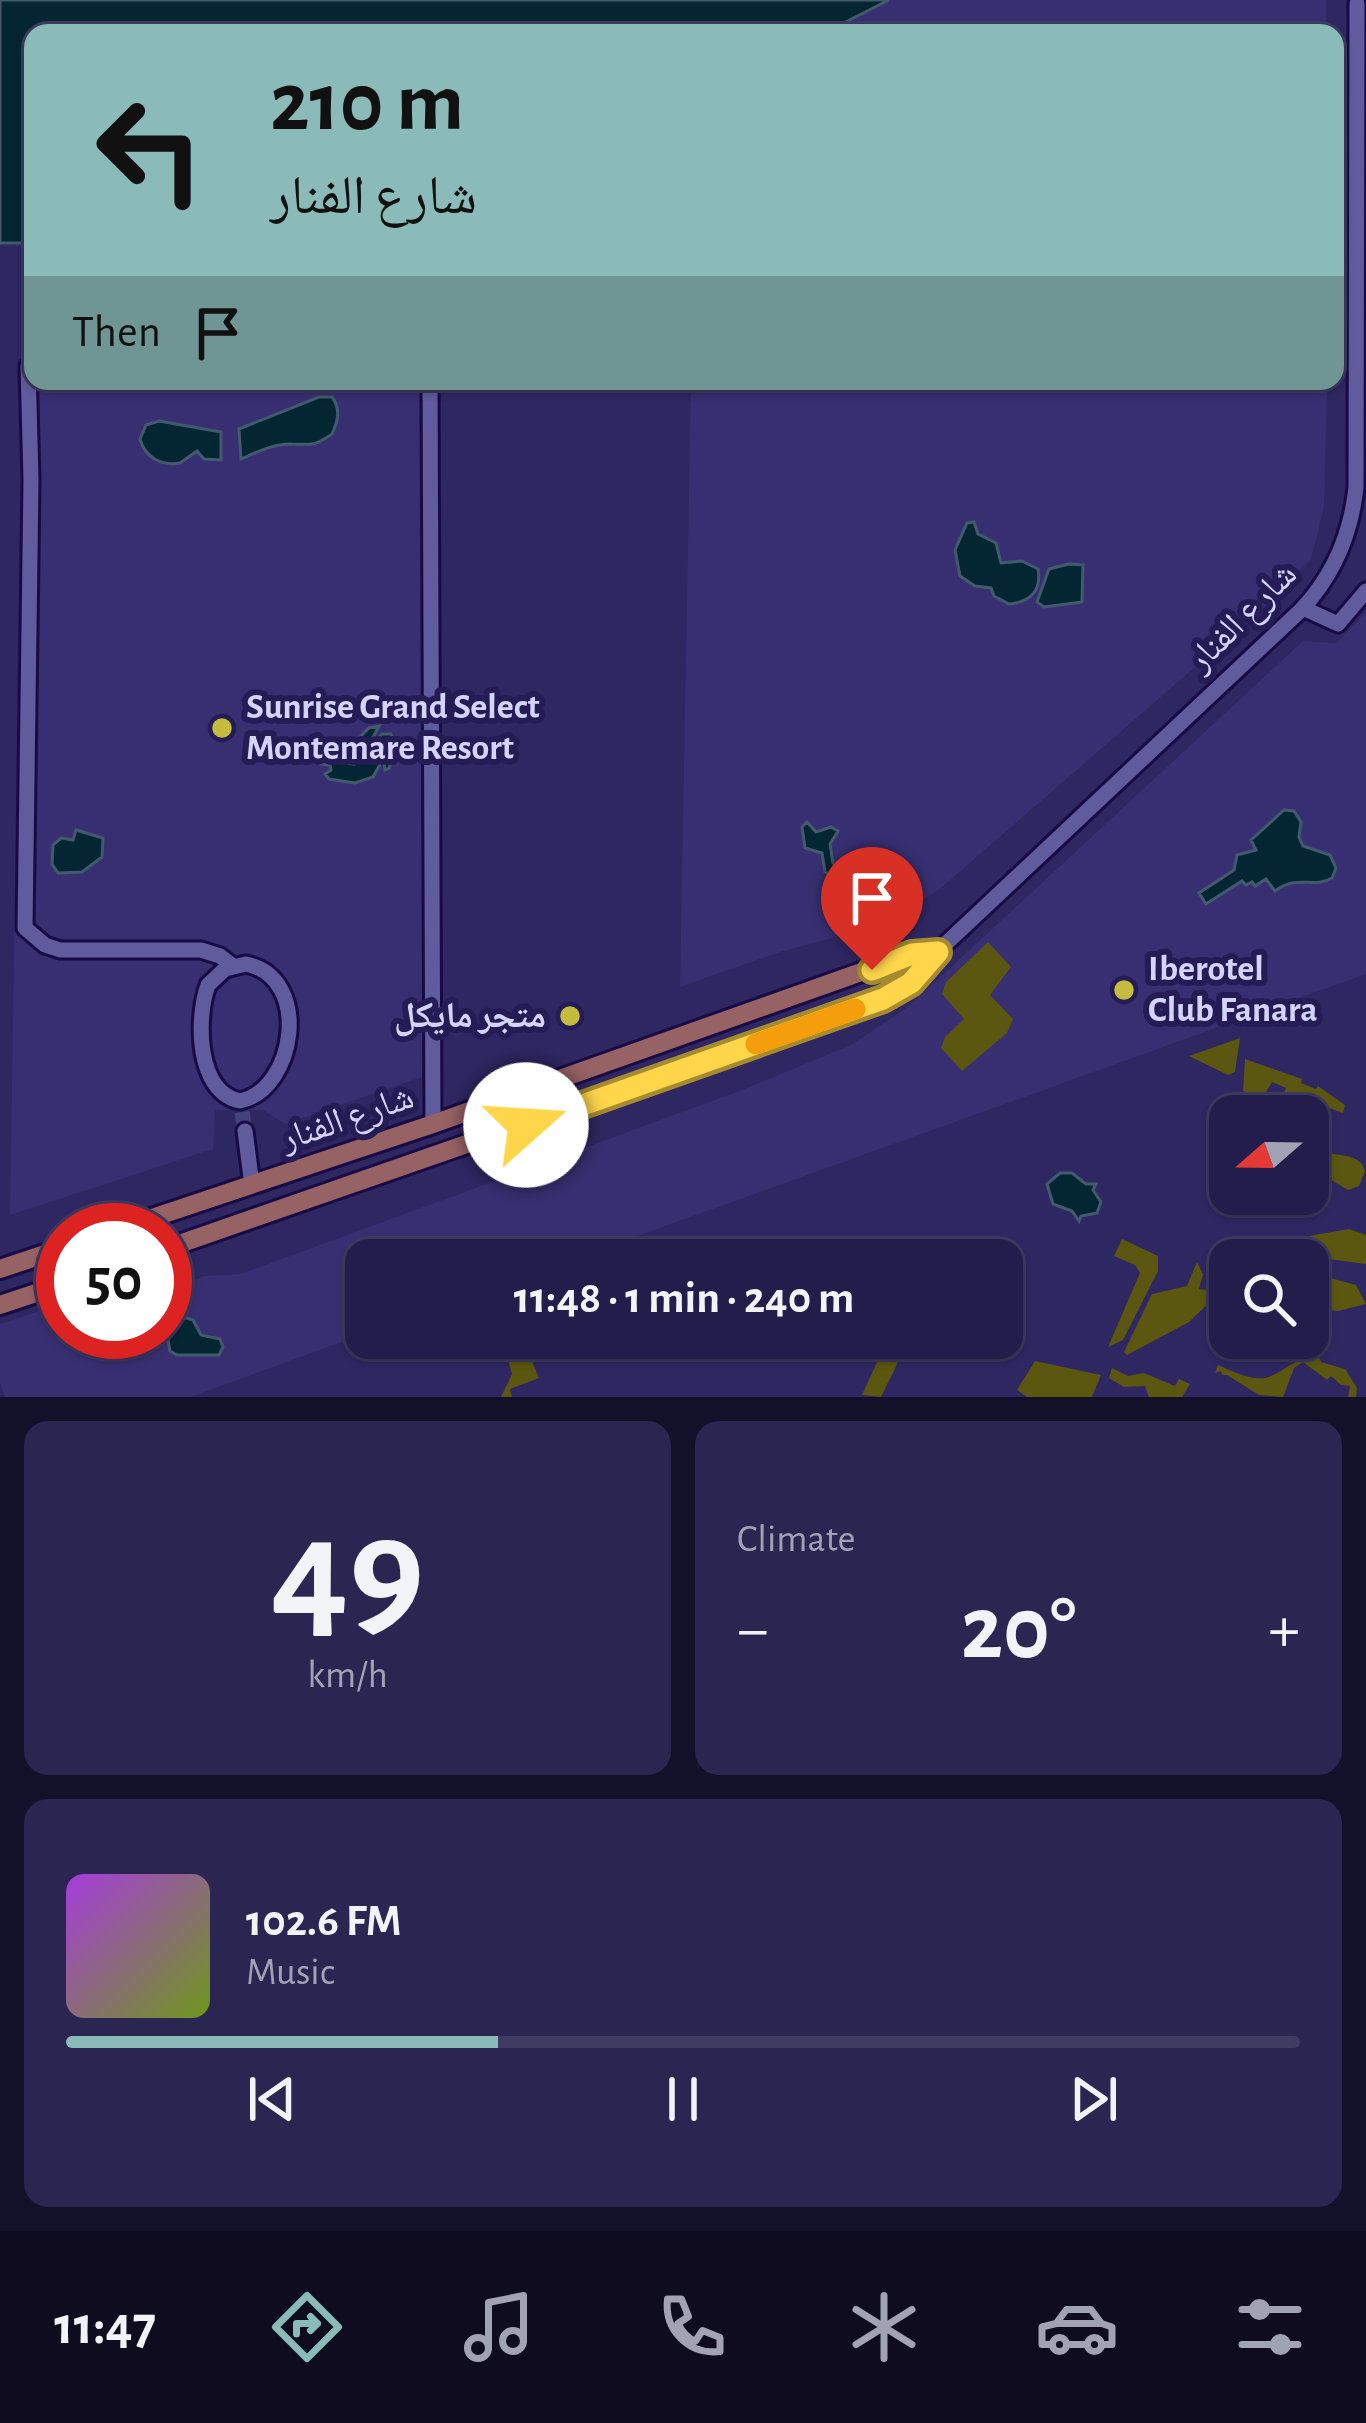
<!DOCTYPE html>
<html lang="en">
<head>
<meta charset="utf-8">
<style>
  :root { --surface:#221d4a; --page:#2a2651; --text:#f1f3f6; --muted:#a2a2b5; --line:#3f3b62; --accent:#8bbbb9 }
  body { margin:0; font-family:"Alegreya Sans","Noto Naskh Arabic",sans-serif; background:var(--page); color:var(--text); height:100vh; display:flex; flex-direction:column; font-size:45px; white-space:nowrap }
  * { box-sizing:border-box; margin:0 }
  p { font-size:39px; color:var(--muted) }
  .icon { flex:none; width:66px; height:66px; fill:none; stroke:currentColor; stroke-width:2; stroke-linecap:round; stroke-linejoin:round }
  .map { position:relative; height:1397px; overflow:hidden }
  .panel { display:flex; flex-direction:column; gap:24px; padding:24px; background:#131029; flex:1 }
  .panel>* { flex:none }
  .guide { position:absolute; left:24px; top:24px; width:1320px; height:366px; border-radius:24px; box-shadow:0 3px 9px #0004,0 0 0 3px var(--line); background:#8bbbb9; color:#111; overflow:hidden }
  .needle { width:78px; rotate:250deg }
  .controls { position:absolute; left:1209px; top:1095px; display:grid; gap:24px }
  .controls a { display:grid; place-items:center; width:120px; height:120px; border-radius:24px; background:var(--surface); box-shadow:0 3px 9px #0004,0 0 0 3px var(--line); font-size:60px }
  .speed { position:absolute; left:36px; top:1203px; display:flex; gap:24px; font-size:60px; font-weight:700; text-align:center }
  .speed>* { display:grid; place-content:center; width:156px; height:156px; border-radius:50%; background:var(--surface); box-shadow:0 3px 9px #0004,0 0 0 3px var(--line); line-height:1 }
  .speed .limit { border:18px solid #d22; background:#fff; color:#111 }
  .pin { position:absolute; display:grid; place-items:center; width:102px; height:102px; color:#fff; margin:-123px -51px; border-radius:50% 50% 50% 0; rotate:-45deg; box-shadow:0 0 12px #0007 }
  .pin .icon { rotate:45deg }
  .me { position:absolute; width:132px; margin:-66px; rotate:71deg; stroke-linejoin:round; filter:drop-shadow(0 0 9px #0008) }
  .turn { display:flex; align-items:center; gap:42px; height:252px; padding:0 48px; font-size:54px }
  .turn .icon { width:156px; height:156px; stroke-width:2.5 }
  .turn b { display:block; font-size:84px; line-height:102px }
  .then { display:flex; align-items:center; height:114px; padding:0 48px; background:#0003; gap:24px; font-size:45px }
  .big { font-size:90px; font-weight:700; line-height:1.1 }
  .panel .card { flex:1; display:flex; flex-direction:column; justify-content:center; gap:18px; min-width:0; padding:0 42px; border-radius:24px; background:var(--page) }
  .panel .dial { align-items:center; gap:0 }
  .dial b { font-size:156px; line-height:1 }
  .song { display:flex; align-items:center; gap:36px }
  .cover { width:144px; height:144px; border-radius:18px; background:linear-gradient(135deg,hsl(280 70% 55%),hsl(80 70% 35%)) }
  .played { height:12px; border-radius:6px; background:linear-gradient(90deg,var(--accent) 35%,var(--line) 35%) }
  .keys { display:flex; justify-content:space-around; direction:ltr }
  .heat { display:flex; justify-content:space-between; align-items:center; font-size:66px; direction:ltr }
  .panel .tiles { flex:1; display:grid; gap:24px; grid-template-columns:1fr 1fr }
  .card:last-child { grid-column:span 2 }
  .trip { position:absolute; left:345px; top:1239px; width:678px; height:120px; border-radius:24px; background:var(--surface); box-shadow:0 3px 9px #0004,0 0 0 3px var(--line); font-weight:700; line-height:120px; text-align:center }
  .tab-bar { display:flex; height:192px; justify-content:space-around; align-items:center; background:#0e0c1e; color:var(--muted) }
  .tab-bar .icon { width:84px; height:84px }
  .tab-bar .on { color:var(--accent) }
  .tab-bar b { font-size:54px; color:var(--text) }
  .map>svg:first-child { display:block }
  .built { fill:#372f71 }
  .green { fill:#5b5610 }
  .water { fill:#042632; stroke:#425a6e; stroke-width:3 }
  .lines { fill:none; stroke-linecap:round; stroke-linejoin:round }
  .minor-tunnel { stroke:#474179; stroke-width:15; stroke-dasharray:15 8; stroke-linecap:butt }
  .minor-casing { stroke:#180b45; stroke-width:21 }
  .major-casing { stroke:#180b45; stroke-width:24 }
  .minor { stroke:#5f5b9c; stroke-width:15 }
  .major { stroke:#966264; stroke-width:18 }
  .route-casing { stroke:#a68a30; stroke-width:30 }
  .route { stroke:#ffd54a; stroke-width:21 }
  .slow { stroke:#f59e0b; stroke-width:21 }
  .poi-dot { fill:#c5bc3d; stroke:#251c56; stroke-width:4.5 }
  .labels { text-anchor:middle; dominant-baseline:central; stroke-width:12; stroke-linejoin:round; paint-order:stroke }
  .street-label { font-size:36px; fill:#d4d4f9; stroke:#251c56 }
  .poi-label { font-size:36px; font-weight:bold; fill:#d4d4f9; stroke:#251c56; text-anchor:start }
</style>
</head>
<body>
<div class="map">
<svg width="1366" height="1397" viewBox="0 0 1366 1397">
  <rect width="100%" height="100%" fill="#2e2762"/>
  <!-- built -->
  <path class="built" d="M 889,0 L 1326,0 L 1326,33 L 824,33 Z
    M 23,373 L 33,381 L 424,381 L 428,1075 L 285,1124 L 263,1110 L 215,1110 L 213,1149 L 10,1215 Z
    M 691,381 L 1327,381 L 1324,507 L 1311,559 L 1271,601 L 941,888 L 889,923 L 780,952 L 680,987 Z
    M 1366,612 L 1366,974 L 571,1260 L 366,1260 L 366,1333 L 191,1397 L 5,1397 L 0,1382 L 0,1324 L 63,1303 L 63,1332 L 165,1332 L 165,1291 L 204,1276 L 241,1274 L 742,1090 L 851,1045 L 909,1006 L 1303,641 L 1337,643 Z"/>
  <!-- green -->
  <path class="green" d="M 988,942 L 1011,967 L 990,995 L 1013,1019 L 1007,1033 L 962,1071 L 941,1048 L 945,1037 L 964,1019 L 942,994 L 946,982 Z
    M 1240,1038 L 1235,1072 L 1228,1075 L 1189,1056 Z
    M 1245,1059 L 1302,1079 L 1301,1083 L 1316,1089 L 1318,1086 L 1345,1105 L 1343,1113 L 1321,1105 L 1318,1109 L 1284,1094 L 1286,1088 L 1272,1082 L 1262,1099 L 1243,1091 Z
    M 1308,1148 L 1327,1157 L 1330,1153 C 1344,1157 1360,1154 1365,1171 L 1359,1186 L 1348,1190 L 1308,1166 Z
    M 1349,1229 L 1366,1235 L 1366,1264 L 1328,1259 L 1308,1267 L 1308,1260 L 1286,1260 L 1300,1251 L 1309,1236 Z
    M 1122,1239 L 1158,1256 L 1158,1271 L 1123,1340 L 1108,1347 L 1140,1273 L 1135,1265 L 1114,1256 Z
    M 1197,1262 L 1203,1274 L 1199,1289 L 1212,1291 L 1215,1297 L 1189,1322 L 1127,1355 L 1124,1352 L 1152,1294 L 1187,1286 Z
    M 1323,1276 L 1356,1285 L 1366,1304 L 1338,1311 L 1308,1306 L 1308,1280 Z
    M 502,1338 L 522,1338 L 539,1378 L 510,1389 L 512,1397 L 501,1397 L 512,1374 Z
    M 888,1338 L 910,1338 L 881,1397 L 862,1395 Z
    M 1317,1352 L 1321,1362 L 1345,1369 L 1357,1388 L 1356,1397 L 1348,1397 L 1350,1386 L 1341,1385 L 1331,1376 L 1327,1380 L 1303,1362 L 1294,1368 L 1283,1397 L 1259,1395 L 1227,1375 L 1222,1375 L 1221,1371 L 1215,1373 L 1218,1365 C 1277,1393 1267,1371 1317,1352 Z
    M 1035,1361 L 1101,1375 L 1092,1397 L 1027,1397 L 1017,1390 Z
    M 1112,1368 L 1128,1376 L 1144,1373 L 1175,1386 L 1179,1379 L 1190,1384 L 1182,1397 L 1149,1397 L 1145,1386 L 1124,1387 L 1109,1378 Z"/>
  <!-- water -->
  <path class="water" d="M 0,0 L 889,0 L 824,33 L 33,33 L 33,243 L 0,243 Z
    M 319,397 L 332,397 C 341,409 338,421 332,434 C 313,447 313,444 292,444 C 275,443 257,452 241,459 L 239,429 Z
    M 159,421 L 221,432 L 221,460 L 204,459 L 197,451 L 180,463 C 162,466 145,458 140,439 L 146,425 Z
    M 974,522 L 978,534 L 996,543 L 1001,563 L 1022,561 L 1038,569 C 1042,591 1030,602 1009,604 L 994,596 L 991,588 L 975,586 L 960,576 L 955,550 L 967,523 Z
    M 1069,564 L 1083,565 L 1082,602 L 1044,607 L 1037,602 L 1049,569 Z
    M 379,726 L 370,743 L 373,745 L 382,734 L 391,734 L 396,747 L 389,768 L 385,770 L 383,759 L 373,777 L 355,783 L 329,779 L 325,774 L 331,770 L 330,765 L 321,764 L 328,752 L 349,753 L 352,759 L 346,763 L 354,764 L 358,754 L 351,746 L 369,728 Z
    M 1284,810 L 1294,811 L 1301,822 L 1299,837 L 1303,846 L 1330,855 L 1336,868 L 1332,878 C 1314,889 1297,874 1275,891 L 1266,879 L 1255,886 L 1252,882 L 1246,885 L 1242,881 L 1206,904 L 1199,893 L 1234,870 L 1237,855 L 1256,850 L 1251,840 Z
    M 807,822 L 816,832 L 831,827 L 838,831 L 830,844 L 833,863 L 841,868 L 833,876 L 825,872 L 822,853 L 805,848 L 802,827 Z
    M 76,830 L 103,838 L 102,857 L 82,872 L 58,873 L 52,864 L 53,845 L 61,838 L 73,840 Z
    M 1060,1173 L 1072,1173 L 1086,1184 L 1096,1184 L 1093,1190 L 1101,1202 L 1097,1213 L 1081,1216 L 1079,1221 L 1072,1211 L 1053,1204 L 1047,1184 Z
    M 186,1318 L 193,1320 L 201,1335 L 220,1339 L 223,1347 L 219,1355 L 177,1355 L 170,1351 L 168,1340 L 179,1319 Z"/>
  <g class="lines">
    <!-- minor-tunnel -->
    <path class="minor-tunnel" d="M 242,1112 L 245,1131"/>
    <defs>
      <path id="minor" d="M 33,362 L 28,366 L 31,480 L 25,928 L 45,945 L 60,950 L 201,950 L 220,956 L 233,966
        M 430,381 L 433,1124
        M 1303,608 L 1338,624 L 1366,591
        M 938,951 L 1301,610 C 1334,575 1351,535 1356,487 L 1357,4
        M 246,964 C 313,978 295,1090 240,1101 C 196,1092 196,1018 208,985 L 225,969 Z
        M 245,1131 L 252,1185"/>
      <path id="major" d="M 116,1230 L 433,1124 L 912,954 L 938,951
        M 165,1249 L 883,999 L 911,983 L 938,951
        M 0,1269 L 63,1248
        M 0,1305 L 63,1284"/>
    </defs>
    <!-- minor casing -->
    <use href="#minor" class="minor-casing"/>
    <!-- major casing -->
    <use href="#major" class="major-casing"/>
    <!-- minor -->
    <use href="#minor" class="minor"/>
    <!-- major -->
    <use href="#major" class="major"/>
  </g>
  <g class="lines">
    <defs>
      <path id="route" d="M 526,1125 L 883,999 L 911,983 L 938,952 L 912,954 L 872,970"/>
    </defs>
    <!-- route casing -->
    <use href="#route" class="route-casing"/>
    <!-- route -->
    <use href="#route" class="route"/>
    <!-- slow -->
    <path class="slow" d="M 756,1044 L 855,1009"/>
  </g>
  <!-- markers -->
  <g class="poi-dot">
    <circle cx="222" cy="728" r="12"/>
    <circle cx="1124" cy="990" r="12"/>
    <circle cx="570" cy="1016" r="12"/>
  </g>
  <g class="labels">
    <!-- street labels -->
    <g class="street-label">
      <text transform="translate(1242 617) rotate(-45)">شارع الفنار</text>
      <text transform="translate(347 1118) rotate(-19)">شارع الفنار</text>
    </g>
    <!-- poi labels -->
    <g class="poi-label">
      <text x="246" y="707">Sunrise Grand Select<tspan x="246" dy="41">Montemare Resort</tspan></text>
      <text x="1148" y="969">Iberotel<tspan x="1148" dy="41">Club Fanara</tspan></text>
      <text x="546" y="1016" text-anchor="end">متجر مايكل</text>
    </g>
  </g>
</svg>
<div class="controls">
<a><svg class="needle" viewBox="-14 -14 28 28"><path d="M0-13l5 13h-10z" fill="#e53935"/><path d="M0 13l5-13h-10z" fill="#a2a2b5"/></svg></a>
<a><svg class="icon" aria-label="search" viewBox="0 0 24 24"><circle cx="10" cy="10" r="6"/><path d="M15 15l6 6"/></svg></a>
</div>
<div class="speed"><div class="limit">50</div></div>
<div class="pin" style="left:872px;top:970px;background:#d93025"><svg class="icon" aria-label="arrive" viewBox="0 0 24 24"><path d="M6 21V4h12l-3 4 3 4H6"/></svg></div>
<svg class="me" style="left:526px;top:1125px" viewBox="-20 -20 40 40"><circle r="19" fill="#fff"/><path d="M0-13L10 11 0 6-10 11z" fill="#ffd54a"/></svg>
<div class="trip">11:48 · 1 min · 240 m</div>
<div class="guide">
<div class="turn"><svg class="icon" aria-label="left" viewBox="0 0 24 24"><path d="M17 20v-9H6M10 6l-5 5 5 5"/></svg><div><b>210 m</b>شارع الفنار</div></div>
<div class="then">Then<svg class="icon" aria-label="arrive" viewBox="0 0 24 24"><path d="M6 21V4h12l-3 4 3 4H6"/></svg></div>
</div>
</div>
<section class="panel">
<div class="tiles">
<div class="card dial"><b>49</b><p>km/h</p></div>
<div class="card"><p>Climate</p>
<div class="heat"><a>−</a><b class="big">20°</b><a>+</a></div>
</div>
<div class="card">
<div class="song"><i class="cover"></i><div><b>102.6 FM</b><p>Music</p></div></div>
<div class="played"></div>
<div class="keys"><svg class="icon" aria-label="previous" viewBox="0 0 24 24"><path d="M18 5L8 12l10 7zM5 5v14"/></svg><svg class="icon" aria-label="pause" viewBox="0 0 24 24"><path d="M8 5v14M16 5v14"/></svg><svg class="icon" aria-label="next" viewBox="0 0 24 24"><path d="M6 5l10 7-10 7zM19 5v14"/></svg></div>
</div>
</div>
</section>
<nav class="tab-bar">
<b>11:47</b>
<svg class="icon on" aria-label="directions" viewBox="0 0 24 24"><path d="M12 3l9 9-9 9-9-9zM9 14v-3h6M13 9l2 2-2 2"/></svg>
<svg class="icon" aria-label="music" viewBox="0 0 24 24"><path d="M9 18V5l10-2v13"/><circle cx="6" cy="18" r="3"/><circle cx="16" cy="16" r="3"/></svg>
<svg class="icon" aria-label="phone" viewBox="0 0 24 24"><path d="M5 4h4l2 5-3 2q2 4 5 5l2-3 5 2v4C11 20 4 13 5 4z"/></svg>
<svg class="icon" aria-label="climate" viewBox="0 0 24 24"><path d="M12 3v18M4 7l16 10M4 17L20 7"/></svg>
<svg class="icon" aria-label="car" viewBox="0 0 24 24"><path d="M5 17H2v-5l4-1 3-4h7l3 4 3 1v5h-3M9 17h6M6 11h13"/><circle cx="7" cy="17" r="2"/><circle cx="17" cy="17" r="2"/></svg>
<svg class="icon" aria-label="filters" viewBox="0 0 24 24"><path d="M4 7h16M4 17h16"/><circle cx="9" cy="7" r="2"/><circle cx="15" cy="17" r="2"/></svg>
</nav>
</body>
</html>
